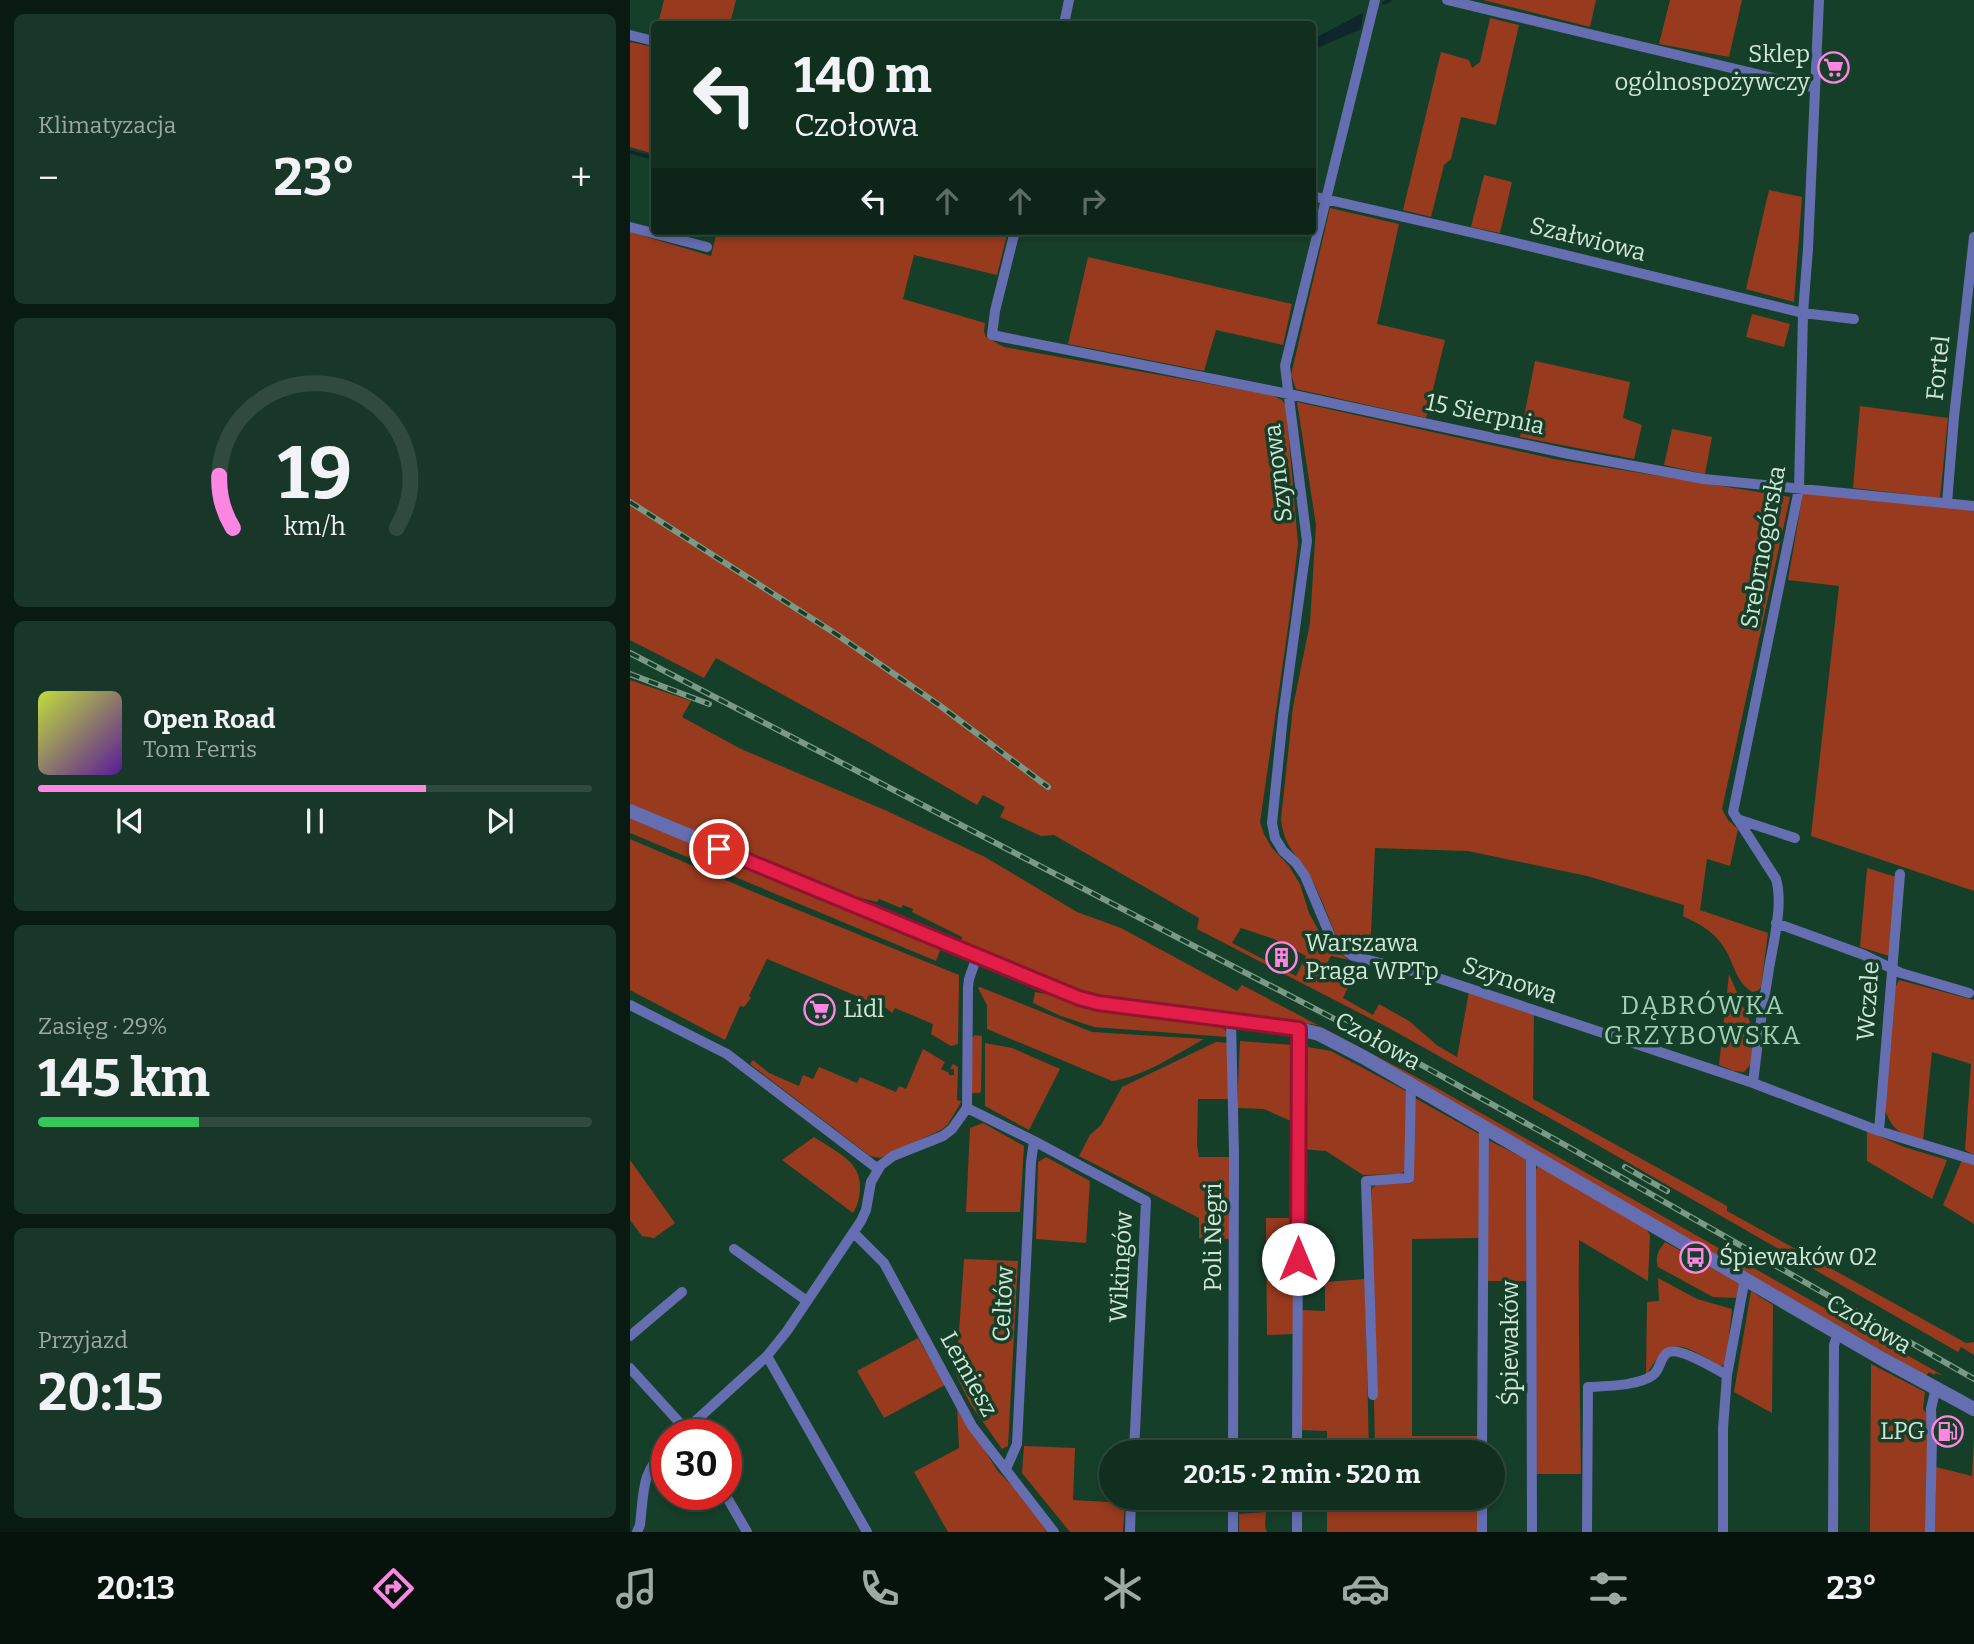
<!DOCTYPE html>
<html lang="pl">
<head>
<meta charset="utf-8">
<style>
  :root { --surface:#102f1f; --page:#193728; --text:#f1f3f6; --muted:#9ca9a4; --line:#304a3d; --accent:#fd86e2 }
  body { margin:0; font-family:Bitter,serif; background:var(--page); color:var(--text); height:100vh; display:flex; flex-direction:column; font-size:26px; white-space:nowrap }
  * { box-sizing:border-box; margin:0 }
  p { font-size:23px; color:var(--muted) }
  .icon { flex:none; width:38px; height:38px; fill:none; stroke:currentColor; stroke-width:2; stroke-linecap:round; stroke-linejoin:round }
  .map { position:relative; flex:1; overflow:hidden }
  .side { display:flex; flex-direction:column; gap:14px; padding:14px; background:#091a11; width:630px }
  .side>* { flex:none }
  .banner { position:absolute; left:21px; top:21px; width:665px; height:214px; border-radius:7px; box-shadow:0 4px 10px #0003,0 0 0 2px var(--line); background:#102f1f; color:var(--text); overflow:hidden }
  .speed { position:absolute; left:21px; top:1419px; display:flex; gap:14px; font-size:35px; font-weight:700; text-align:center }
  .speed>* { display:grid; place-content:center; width:91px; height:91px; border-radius:50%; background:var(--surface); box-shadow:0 4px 10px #0003,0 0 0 2px var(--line); line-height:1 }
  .speed .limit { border:10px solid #d22; background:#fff; color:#111 }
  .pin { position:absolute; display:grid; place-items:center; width:60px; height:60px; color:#fff; margin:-30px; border:4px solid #fff; border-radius:50%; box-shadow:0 2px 7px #0007 }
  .me { position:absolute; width:77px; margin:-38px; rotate:0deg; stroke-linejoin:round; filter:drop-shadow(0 0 5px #0008) }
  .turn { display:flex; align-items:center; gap:24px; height:147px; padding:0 28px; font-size:32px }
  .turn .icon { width:91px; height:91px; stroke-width:2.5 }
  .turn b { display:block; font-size:49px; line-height:60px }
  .lanes { display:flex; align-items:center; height:66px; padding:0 28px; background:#0003; justify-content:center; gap:35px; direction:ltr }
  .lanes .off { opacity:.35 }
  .big { font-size:52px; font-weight:700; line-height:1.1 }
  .side .card { flex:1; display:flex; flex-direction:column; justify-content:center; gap:10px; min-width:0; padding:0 24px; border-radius:10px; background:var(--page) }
  .side .dial { align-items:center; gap:0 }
  .dial svg { height:182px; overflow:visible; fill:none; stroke:var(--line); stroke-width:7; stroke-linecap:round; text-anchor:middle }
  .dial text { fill:var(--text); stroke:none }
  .song { display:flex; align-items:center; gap:21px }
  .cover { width:84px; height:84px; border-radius:10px; background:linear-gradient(135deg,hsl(70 70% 55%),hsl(270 70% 35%)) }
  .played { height:7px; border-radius:4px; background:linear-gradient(90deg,var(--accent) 70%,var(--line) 70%) }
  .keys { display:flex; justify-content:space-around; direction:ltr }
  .heat { display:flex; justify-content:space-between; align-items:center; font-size:38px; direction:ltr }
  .charge { height:10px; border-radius:5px; background:linear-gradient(90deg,#34c759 29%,var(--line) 0) }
  .trip { position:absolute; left:469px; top:1440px; width:406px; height:70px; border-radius:35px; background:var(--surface); box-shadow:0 4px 10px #0003,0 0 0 2px var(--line); font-weight:700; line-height:70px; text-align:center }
  .menu { display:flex; height:112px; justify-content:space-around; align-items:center; background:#06130c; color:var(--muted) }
  .menu .icon { width:49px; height:49px }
  .menu .current { color:var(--accent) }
  .menu b { font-size:32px; color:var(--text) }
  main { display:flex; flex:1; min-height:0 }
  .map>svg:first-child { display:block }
  .green { fill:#983a1e; fill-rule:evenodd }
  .water { fill:#0d272d }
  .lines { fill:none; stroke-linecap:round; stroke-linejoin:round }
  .stream { stroke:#0d272d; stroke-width:3.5 }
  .minor { stroke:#646eb0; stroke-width:10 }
  .tertiary { stroke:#646eb0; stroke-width:14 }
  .rail-casing { stroke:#7a9986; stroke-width:6 }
  .rail { stroke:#163f29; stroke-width:3.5; stroke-dasharray:10; stroke-linecap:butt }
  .route-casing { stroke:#92132f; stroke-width:18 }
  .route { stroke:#e11d48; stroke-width:12 }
  .labels { text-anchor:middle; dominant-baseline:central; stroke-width:7; stroke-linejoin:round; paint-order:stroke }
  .poi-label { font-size:24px; fill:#d0e6d7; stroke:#163f29; text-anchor:start }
  .street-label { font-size:24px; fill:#d0e6d7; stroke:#163f29 }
  .neighbourhood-label { font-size:26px; letter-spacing:2px; fill:#a3d0b3; stroke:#163f29 }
</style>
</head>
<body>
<main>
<section class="side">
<div class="card"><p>Klimatyzacja</p>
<div class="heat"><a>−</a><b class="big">23°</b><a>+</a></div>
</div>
<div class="card dial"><svg viewBox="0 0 100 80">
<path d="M14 69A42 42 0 1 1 86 69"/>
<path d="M14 69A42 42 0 0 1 8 46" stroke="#fd86e2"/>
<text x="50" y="56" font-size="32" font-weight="700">19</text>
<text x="50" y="72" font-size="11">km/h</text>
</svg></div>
<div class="card">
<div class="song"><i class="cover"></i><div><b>Open Road</b><p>Tom Ferris</p></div></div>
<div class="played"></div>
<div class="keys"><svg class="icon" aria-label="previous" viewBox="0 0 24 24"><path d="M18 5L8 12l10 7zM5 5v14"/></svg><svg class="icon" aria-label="pause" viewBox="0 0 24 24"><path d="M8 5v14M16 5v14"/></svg><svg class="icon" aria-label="next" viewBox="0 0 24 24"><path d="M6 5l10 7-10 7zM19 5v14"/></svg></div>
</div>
<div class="card"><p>Zasięg · 29%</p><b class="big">145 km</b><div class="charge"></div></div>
<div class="card"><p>Przyjazd</p><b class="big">20:15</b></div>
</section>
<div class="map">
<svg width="1344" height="1532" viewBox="0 0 1344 1532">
  <rect width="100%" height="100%" fill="#163f29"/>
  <!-- green -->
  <path class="green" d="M 34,0 L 106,0 L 100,24 L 28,24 Z
    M 853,0 L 966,0 L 960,27 Z
    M 1040,0 L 1112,0 L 1099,57 L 1029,44 Z
    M 860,18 L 889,25 L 866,125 L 831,117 L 821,159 L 814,165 L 801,217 L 773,210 L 811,52 L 839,60 L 842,68 L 850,62 Z
    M 0,42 L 24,47 L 24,154 L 0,147 Z
    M 854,175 L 882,182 L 870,233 L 841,227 Z
    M 1139,190 L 1172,197 L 1164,302 L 1116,289 Z
    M 700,208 L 769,224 L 747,324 L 815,340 L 796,418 L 666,389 L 661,375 Z
    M 87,231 L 378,231 L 367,275 L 284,255 L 273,299 L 355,323 L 354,331 L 356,337 L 374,347 L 642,395 L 652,400 L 656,406 L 668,544 L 659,621 L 630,822 L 634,834 L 642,848 L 659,866 L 670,884 L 679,913 L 695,942 L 719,960 L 701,956 L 695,966 L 721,981 L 713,998 L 743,1015 L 749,1004 L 779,1021 L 808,1046 L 827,1057 L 839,992 L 904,1013 L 903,1099 L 1097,1206 L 1097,1211 L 1336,1343 L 1344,1342 L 1344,1355 L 1331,1347 L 1328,1352 L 943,1131 L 757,1027 L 567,929 L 569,918 L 424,835 L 411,836 L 370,817 L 375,807 L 353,795 L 347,805 L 237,741 L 86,658 L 74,678 L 0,640 L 0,232 L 81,256 ZM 611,928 L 644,939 L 676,956 L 666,976 L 602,943 Z
    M 458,257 L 662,304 L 653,345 L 586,330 L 574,371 L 438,344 Z
    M 1122,314 L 1160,324 L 1154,347 L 1116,337 Z
    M 905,361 L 1000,382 L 993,418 L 1012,425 L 1004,459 L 890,437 Z
    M 667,402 L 924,459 L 1160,497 L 1092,809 L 1098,820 L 1108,829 L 1100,866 L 1077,859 L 1070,910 L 1138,933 L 1131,987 L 1129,990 L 1123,992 C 1105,983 1104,961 1093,946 C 1084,931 1067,923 1053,916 L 1054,905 L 957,876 L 838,851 L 745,848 L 740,954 L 709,942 C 699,921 690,891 677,872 C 664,851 654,846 651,819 L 663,707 L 680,623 L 686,525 Z
    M 1230,406 L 1318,418 L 1310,498 L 1223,488 Z
    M 1042,429 L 1082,437 L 1075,474 L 1034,465 Z
    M 1173,493 L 1344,510 L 1344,891 L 1181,836 L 1209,586 L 1158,580 Z
    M 0,680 L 61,701 L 52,717 L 111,749 L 257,811 L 355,857 L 447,912 L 491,928 L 607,991 L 612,985 L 805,1087 L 1314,1376 L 1306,1373 L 1304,1375 L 1299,1372 L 1296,1376 L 687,1025 L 451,994 L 331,941 L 332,937 L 282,912 L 283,909 L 273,905 L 271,908 L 249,899 L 247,902 L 219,895 L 0,804 Z
    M 0,817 L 311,948 L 306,961 L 0,833 Z
    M 0,839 L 126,893 L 329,975 L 328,1044 L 321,1046 L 301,1034 L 303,1024 L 265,1008 L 262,1013 L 256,1008 L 137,959 L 119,996 L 121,998 L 114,1007 L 110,1006 L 95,1040 L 0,990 Z
    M 1237,868 L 1266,877 L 1259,956 L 1230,947 Z
    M 1099,974 L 1123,1029 L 1122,1063 L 1114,1072 L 1104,1071 L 1089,1065 Z
    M 1269,980 L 1344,1000 L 1344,1155 L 1335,1150 L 1341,1064 L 1302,1052 L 1293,1141 C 1271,1132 1264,1134 1255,1110 L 1265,988 Z
    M 350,987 L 462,1032 L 574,1039 C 545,1055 515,1076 482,1081 L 357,1029 L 357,1005 L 348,988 Z
    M 405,992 L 591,1026 L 597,1032 L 597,1037 L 464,1027 L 431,1016 L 403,1003 Z
    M 345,1035 L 352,1036 L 351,1091 L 350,1093 L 341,1093 L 342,1038 Z
    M 610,1041 L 663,1045 L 663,1122 L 634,1109 L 607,1108 Z
    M 586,1042 L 599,1043 L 601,1099 L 568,1099 L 567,1145 L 569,1157 L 600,1157 L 600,1239 L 569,1238 L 569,1218 L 449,1156 L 460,1135 L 471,1125 L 492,1087 Z
    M 355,1043 L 382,1048 L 430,1069 L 399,1130 L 355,1106 Z
    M 672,1046 L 701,1051 L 776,1091 L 776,1170 L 770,1174 L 733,1175 L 696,1151 L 670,1149 Z
    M 293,1049 L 315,1062 L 311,1069 L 317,1072 L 318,1071 L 319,1075 L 324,1075 L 324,1069 L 320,1069 L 323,1064 L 328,1067 L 327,1100 L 331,1101 L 330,1104 L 318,1124 L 311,1130 L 250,1158 L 240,1156 L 120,1064 L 123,1060 L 139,1073 L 169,1086 L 173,1075 L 183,1079 L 189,1067 L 227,1083 L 230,1077 L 266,1092 L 269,1086 L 276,1089 Z
    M 783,1097 L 851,1135 L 850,1238 L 782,1239 L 782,1436 L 849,1436 L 849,1452 L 745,1452 L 741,1234 L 742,1188 L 748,1184 L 782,1183 Z
    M 353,1123 L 394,1146 L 390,1212 L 336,1212 L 340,1128 Z
    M 1237,1131 L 1274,1147 L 1317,1160 L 1302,1199 L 1237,1161 Z
    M 184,1137 C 203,1150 231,1161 230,1187 C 230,1196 228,1205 223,1213 L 152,1160 Z
    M 858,1140 L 898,1160 L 897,1281 L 857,1281 Z
    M 416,1157 L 460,1181 L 456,1243 L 406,1239 L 408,1162 Z
    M 0,1160 L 45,1223 L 24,1238 L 12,1236 L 0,1220 Z
    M 1332,1160 L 1344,1162 L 1344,1224 L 1313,1205 Z
    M 908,1166 L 1015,1227 L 1020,1235 L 1018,1281 L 949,1240 C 948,1318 950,1396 951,1474 L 905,1474 L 906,1170 Z
    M 636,1218 L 664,1218 L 663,1334 L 637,1335 Z
    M 1035,1242 L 1111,1284 L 1107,1298 L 1083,1297 L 1028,1267 C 1025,1256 1028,1251 1035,1242 Z
    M 334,1259 L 388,1261 L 378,1446 L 372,1449 L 341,1405 L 326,1375 Z
    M 1028,1278 L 1067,1299 L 1102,1309 L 1096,1362 L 1092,1366 C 1084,1365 1080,1360 1073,1356 C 1040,1337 1034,1348 1016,1375 L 1017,1302 L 1029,1301 Z
    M 735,1279 L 739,1452 L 697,1452 L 697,1431 L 669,1430 L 671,1310 L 695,1311 L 695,1282 Z
    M 1121,1291 L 1143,1305 L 1142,1413 L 1104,1392 Z
    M 288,1338 L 315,1385 L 254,1418 L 227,1371 Z
    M 1241,1364 L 1295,1392 L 1293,1409 L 1300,1417 L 1297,1532 L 1240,1532 Z
    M 327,1406 L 367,1470 L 389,1493 L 421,1532 L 318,1532 L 284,1472 L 329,1448 Z
    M 1344,1438 L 1344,1532 L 1305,1532 L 1306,1467 L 1342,1476 Z
    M 394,1446 L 445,1448 L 443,1500 L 495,1503 L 493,1532 L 440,1532 L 392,1473 Z
    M 697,1498 L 848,1498 L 848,1532 L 697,1532 Z
    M 636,1512 L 635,1526 L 637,1532 L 609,1532 L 609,1514 Z"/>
  <!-- water -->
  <path class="water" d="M 733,13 L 731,29 L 683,50 L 683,39 Z"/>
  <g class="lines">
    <!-- stream -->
    <path class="stream" d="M 754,3 L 760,0
      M 0,152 L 24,158"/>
    <!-- minor -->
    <path class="minor" d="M 745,0 L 655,366 L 677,541 L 653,716 L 642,823 L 645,838 L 653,851 L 666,863 L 675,876 L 702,940 L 723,956 L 802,976 L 1123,1083 L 1249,1131 L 1344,1160
      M 817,0 L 1185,88
      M 434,24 L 439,0
      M 0,35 L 24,41
      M 682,196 L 874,240 L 1173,313 L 1224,319
      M 0,227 L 77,247
      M 385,231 L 365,311 L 362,335 L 659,394 L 939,454 L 1074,479 L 1344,506
      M 1317,503 L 1324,417 L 1344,237
      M 1107,819 L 1165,838
      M 1146,923 L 1234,955 L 1271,973 L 1339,993
      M 0,1005 L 97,1054 L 248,1169
      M 601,1021 L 604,1155 L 603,1452
      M 1123,1083 C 1127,1047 1132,1011 1138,975 C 1142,947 1154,906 1146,879 L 1103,812 L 1169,489 L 1173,313 L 1178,249 L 1189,0
      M 337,1108 L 404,1141 L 516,1201 L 504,1452
      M 1249,1131 L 1270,874
      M 901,1154 L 902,1532
      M 224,1233 L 254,1263 L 342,1426 L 424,1532
      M 104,1249 L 177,1301
      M 0,1336 L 52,1292
      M 137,1356 L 237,1532
      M 0,1368 L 59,1433
      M 743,1395 L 736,1181 L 779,1178 L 781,1085
      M 50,1435 L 137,1356 L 157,1331 L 231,1221 L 236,1210 L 241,1182 L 251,1165 L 263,1156 L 313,1136 L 322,1129 L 337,1108 L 338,987 L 339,979 L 347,956
      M 667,1452 L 669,1029
      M 852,1452 L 854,1127
      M 376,1469 L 387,1444 L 401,1162 L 404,1141
      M 95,1494 L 117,1532
      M 7,1532 L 10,1525 C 14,1491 11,1472 37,1448
      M 500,1532 L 501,1498
      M 603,1532 L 603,1498
      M 667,1532 L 667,1498
      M 852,1532 L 852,1498
      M 957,1532 L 958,1387 C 975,1386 1009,1386 1023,1375 C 1030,1370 1030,1358 1037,1353 C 1048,1345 1085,1369 1097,1375
      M 1093,1532 L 1093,1429 L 1097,1375 L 1115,1278
      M 1203,1532 L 1204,1345 L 1208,1333
      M 1300,1532 L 1302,1439 L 1301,1409 L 1306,1387"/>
    <!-- tertiary -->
    <path class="tertiary" d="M 0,811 L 449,998 L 468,1003 L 669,1029 L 689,1034 L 735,1058 L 1254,1360 L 1344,1409"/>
    <defs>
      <path id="rail" d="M 0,502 L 206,634 L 309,705 L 418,787
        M 0,653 L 770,1053 L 935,1145 L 1344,1379
        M 0,674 L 79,704
        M 995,1167 L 1037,1191"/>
    </defs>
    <!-- rail casing -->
    <use href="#rail" class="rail-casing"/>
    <!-- rail -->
    <use href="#rail" class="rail"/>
  </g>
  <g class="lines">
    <defs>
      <path id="route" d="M 89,849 L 449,998 L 468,1003 L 669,1029 L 668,1259"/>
    </defs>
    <!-- route casing -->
    <use href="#route" class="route-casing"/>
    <!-- route -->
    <use href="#route" class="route"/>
  </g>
  <!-- icons -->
  <defs>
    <symbol id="supermarket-ring" viewBox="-11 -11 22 22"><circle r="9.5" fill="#163f29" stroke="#fd86e2" stroke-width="1.5"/><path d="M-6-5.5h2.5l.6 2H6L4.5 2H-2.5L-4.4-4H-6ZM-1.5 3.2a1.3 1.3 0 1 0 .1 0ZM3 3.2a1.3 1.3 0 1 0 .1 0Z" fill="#fd86e2"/></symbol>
    <symbol id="building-ring" viewBox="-11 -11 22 22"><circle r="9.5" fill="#163f29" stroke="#fd86e2" stroke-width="1.5"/><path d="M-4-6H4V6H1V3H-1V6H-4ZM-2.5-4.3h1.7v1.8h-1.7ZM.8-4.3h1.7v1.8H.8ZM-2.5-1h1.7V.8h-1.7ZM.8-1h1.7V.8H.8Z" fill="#fd86e2"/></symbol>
    <symbol id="bus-ring" viewBox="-11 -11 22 22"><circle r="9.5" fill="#163f29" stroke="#fd86e2" stroke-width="1.5"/><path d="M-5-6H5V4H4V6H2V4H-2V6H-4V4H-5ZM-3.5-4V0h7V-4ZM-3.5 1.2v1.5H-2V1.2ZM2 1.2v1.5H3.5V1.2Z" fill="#fd86e2"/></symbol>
    <symbol id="fuel-ring" viewBox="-11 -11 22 22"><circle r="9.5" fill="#163f29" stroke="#fd86e2" stroke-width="1.5"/><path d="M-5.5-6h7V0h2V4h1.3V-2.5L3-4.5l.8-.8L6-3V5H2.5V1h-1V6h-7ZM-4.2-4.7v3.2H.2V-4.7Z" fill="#fd86e2"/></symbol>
  </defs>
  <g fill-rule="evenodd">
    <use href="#supermarket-ring" x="1186" y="50" width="35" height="35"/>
    <use href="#building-ring" x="634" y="940" width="35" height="35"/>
    <use href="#supermarket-ring" x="172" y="992" width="35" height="35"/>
    <use href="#bus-ring" x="1048" y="1240" width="35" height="35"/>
    <use href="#fuel-ring" x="1300" y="1414" width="35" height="35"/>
  </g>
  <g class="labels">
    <!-- poi labels -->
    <g class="poi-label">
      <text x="1180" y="54" text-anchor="end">Sklep<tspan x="1180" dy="28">ogólnospożywczy</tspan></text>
      <text x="675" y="943">Warszawa<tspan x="675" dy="28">Praga WPTp</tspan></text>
      <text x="213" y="1009">Lidl</text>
      <text x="1089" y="1257">Śpiewaków 02</text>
      <text x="1295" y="1431" text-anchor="end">LPG</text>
    </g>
    <!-- street labels -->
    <g class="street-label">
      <text transform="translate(958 239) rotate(14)">Szałwiowa</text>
      <text transform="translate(1308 368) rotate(-84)">Fortel</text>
      <text transform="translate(855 414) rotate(12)">15 Sierpnia</text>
      <text transform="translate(648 473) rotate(-97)">Szynowa</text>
      <text transform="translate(1133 547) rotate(-80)">Srebrnogórska</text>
      <text transform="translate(880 980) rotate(19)">Szynowa</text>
      <text transform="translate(1238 1001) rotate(-86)">Wczele</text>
      <text transform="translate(748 1041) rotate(29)">Czołowa</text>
      <text transform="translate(583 1237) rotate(-90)">Poli Negri</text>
      <text transform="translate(491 1267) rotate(-87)">Wikingów</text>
      <text transform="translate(373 1304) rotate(-87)">Celtów</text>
      <text transform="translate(1239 1324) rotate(30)">Czołowa</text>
      <text transform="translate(880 1343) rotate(-90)">Śpiewaków</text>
      <text transform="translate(339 1374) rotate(61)">Lemiesz</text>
    </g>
    <!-- neighbourhood labels -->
    <g class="neighbourhood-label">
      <text x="1073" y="1005">DĄBRÓWKA<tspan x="1073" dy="30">GRZYBOWSKA</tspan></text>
    </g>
  </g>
</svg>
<div class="speed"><div class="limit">30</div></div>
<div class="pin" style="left:89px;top:849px;background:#d93025"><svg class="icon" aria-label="arrive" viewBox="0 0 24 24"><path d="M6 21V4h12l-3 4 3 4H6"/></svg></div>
<svg class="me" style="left:668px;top:1259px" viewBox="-20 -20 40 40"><circle r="19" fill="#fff"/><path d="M0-13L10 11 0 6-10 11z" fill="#e11d48"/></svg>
<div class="trip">20:15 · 2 min · 520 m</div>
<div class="banner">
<div class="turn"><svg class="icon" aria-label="left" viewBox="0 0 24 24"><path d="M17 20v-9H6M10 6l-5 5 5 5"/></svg><div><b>140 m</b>Czołowa</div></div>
<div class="lanes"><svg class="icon" aria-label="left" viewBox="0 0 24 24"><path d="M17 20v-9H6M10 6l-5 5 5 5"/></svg><svg class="icon off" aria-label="ahead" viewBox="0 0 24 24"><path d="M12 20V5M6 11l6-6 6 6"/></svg><svg class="icon off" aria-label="ahead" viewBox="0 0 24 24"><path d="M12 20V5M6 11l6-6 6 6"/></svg><svg class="icon off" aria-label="right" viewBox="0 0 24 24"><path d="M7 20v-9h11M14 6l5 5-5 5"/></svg></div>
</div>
</div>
</main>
<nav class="menu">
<b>20:13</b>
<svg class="icon current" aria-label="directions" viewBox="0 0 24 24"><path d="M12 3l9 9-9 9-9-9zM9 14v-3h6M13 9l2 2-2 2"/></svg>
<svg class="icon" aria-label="music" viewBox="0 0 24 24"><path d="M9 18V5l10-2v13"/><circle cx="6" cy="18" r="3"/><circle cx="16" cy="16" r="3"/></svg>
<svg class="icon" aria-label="phone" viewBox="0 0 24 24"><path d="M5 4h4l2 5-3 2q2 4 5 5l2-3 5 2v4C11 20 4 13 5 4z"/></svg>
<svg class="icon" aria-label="climate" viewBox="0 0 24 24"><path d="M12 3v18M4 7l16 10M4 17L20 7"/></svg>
<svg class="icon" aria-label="car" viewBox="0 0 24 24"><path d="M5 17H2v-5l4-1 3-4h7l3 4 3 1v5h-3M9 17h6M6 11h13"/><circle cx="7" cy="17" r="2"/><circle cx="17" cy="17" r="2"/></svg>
<svg class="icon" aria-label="filters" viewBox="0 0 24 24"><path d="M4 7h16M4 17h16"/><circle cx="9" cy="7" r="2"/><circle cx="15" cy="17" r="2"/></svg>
<b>23°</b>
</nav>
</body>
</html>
